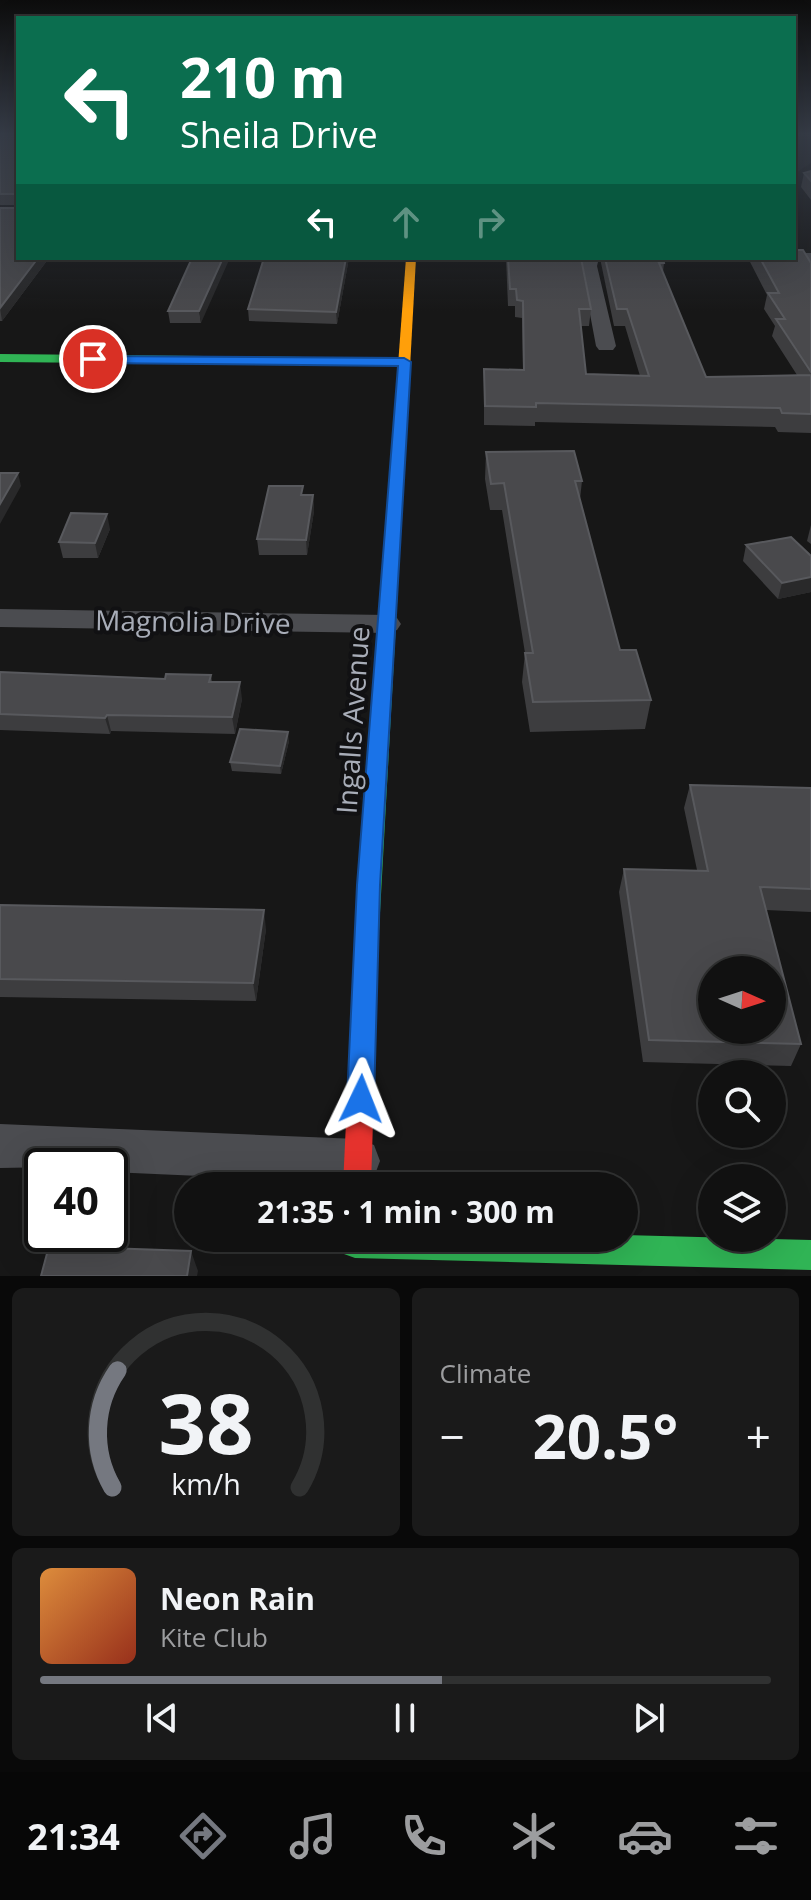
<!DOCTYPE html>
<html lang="en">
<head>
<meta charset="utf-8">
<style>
  :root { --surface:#111; --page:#1a1a1a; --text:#f1f3f6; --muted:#9c9d9f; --line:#303131; --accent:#757880 }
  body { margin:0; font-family:"Open Sans",sans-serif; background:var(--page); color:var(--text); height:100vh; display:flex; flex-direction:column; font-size:30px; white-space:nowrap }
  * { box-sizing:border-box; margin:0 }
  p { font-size:26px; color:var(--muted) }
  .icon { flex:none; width:44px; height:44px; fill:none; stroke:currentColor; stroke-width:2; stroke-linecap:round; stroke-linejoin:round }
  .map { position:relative; height:1276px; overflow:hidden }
  .side { display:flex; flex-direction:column; gap:12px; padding:12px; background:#090909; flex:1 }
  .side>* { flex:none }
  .top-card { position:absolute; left:16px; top:16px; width:780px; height:244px; border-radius:0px; box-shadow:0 8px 32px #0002,0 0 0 2px var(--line); background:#0b6e4f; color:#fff; overflow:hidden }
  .needle { width:52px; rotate:93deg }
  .tools { position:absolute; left:698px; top:956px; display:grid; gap:16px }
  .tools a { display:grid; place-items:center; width:88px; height:88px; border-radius:50%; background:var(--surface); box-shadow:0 8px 32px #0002,0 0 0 2px var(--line); font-size:40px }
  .speed { position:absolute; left:24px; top:1148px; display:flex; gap:16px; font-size:40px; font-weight:700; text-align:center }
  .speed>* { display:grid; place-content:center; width:104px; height:104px; border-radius:50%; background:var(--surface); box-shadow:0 8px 32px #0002,0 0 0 2px var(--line); line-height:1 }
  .speed .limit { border:4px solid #111; border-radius:12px; background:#fff; color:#111 }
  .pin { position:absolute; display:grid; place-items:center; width:68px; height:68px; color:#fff; margin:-34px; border:4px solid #fff; border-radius:50%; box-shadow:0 2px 8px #0007 }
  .me { position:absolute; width:88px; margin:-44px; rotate:2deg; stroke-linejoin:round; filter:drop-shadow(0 0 6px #0008) }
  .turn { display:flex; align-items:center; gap:28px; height:168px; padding:0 32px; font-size:36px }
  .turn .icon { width:104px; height:104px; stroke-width:2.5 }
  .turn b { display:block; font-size:56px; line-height:68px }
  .lanes { display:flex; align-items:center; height:76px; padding:0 32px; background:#0003; justify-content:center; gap:40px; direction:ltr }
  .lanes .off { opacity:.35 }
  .big { font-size:60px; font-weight:700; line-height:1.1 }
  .side .tile { flex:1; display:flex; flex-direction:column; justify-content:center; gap:12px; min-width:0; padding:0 28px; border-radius:12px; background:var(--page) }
  .side .dial { align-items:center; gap:0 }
  .dial svg { height:208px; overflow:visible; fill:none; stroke:var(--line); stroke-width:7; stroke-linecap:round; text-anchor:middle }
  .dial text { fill:var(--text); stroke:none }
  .song { display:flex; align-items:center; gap:24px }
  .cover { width:96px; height:96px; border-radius:12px; background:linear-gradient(135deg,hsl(30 70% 55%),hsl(10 70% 35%)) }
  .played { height:8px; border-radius:4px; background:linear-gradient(90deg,var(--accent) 55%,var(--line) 55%) }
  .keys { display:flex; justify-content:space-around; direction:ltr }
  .heat { display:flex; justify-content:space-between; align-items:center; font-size:44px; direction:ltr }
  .side .tiles { flex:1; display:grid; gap:12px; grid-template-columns:1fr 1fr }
  .tile:last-child { grid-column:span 2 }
  .trip { position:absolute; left:174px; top:1172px; width:464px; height:80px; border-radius:40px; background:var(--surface); box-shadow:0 8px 32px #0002,0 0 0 2px var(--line); font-weight:700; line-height:80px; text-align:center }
  .menu { display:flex; height:128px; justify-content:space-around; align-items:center; background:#070707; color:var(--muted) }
  .menu .icon { width:56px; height:56px }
  .menu .on { color:var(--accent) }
  .menu b { font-size:36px; color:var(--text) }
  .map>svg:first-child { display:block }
  .built { fill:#212123 }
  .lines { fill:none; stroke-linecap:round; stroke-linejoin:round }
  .street { fill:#4b4c50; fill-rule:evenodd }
  .fast { fill:#30b455; fill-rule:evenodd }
  .slow { fill:#ff9f0a; fill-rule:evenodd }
  .jam { fill:#e5322d; fill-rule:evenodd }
  .wall { fill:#3d3d3f }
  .shaded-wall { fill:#29292a }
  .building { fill:#49494c; stroke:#58595d; stroke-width:2; fill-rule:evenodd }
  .route { fill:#1a73e8; stroke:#114b97; stroke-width:2 }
  .labels { text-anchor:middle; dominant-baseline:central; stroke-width:8; stroke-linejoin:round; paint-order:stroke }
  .street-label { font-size:28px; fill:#a8adb8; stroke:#111113 }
</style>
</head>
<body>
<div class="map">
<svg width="811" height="1276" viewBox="0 0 811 1276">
  <rect width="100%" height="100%" fill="#171717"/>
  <!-- built -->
  <path class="built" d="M 794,133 L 811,135 L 811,163 L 794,174 Z"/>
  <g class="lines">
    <!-- street -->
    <path class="street" d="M 794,253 L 811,253 L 811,263 L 781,263 L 773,258 L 794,258 Z
      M 583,258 L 599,258 L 597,266 L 616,346 L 613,350 L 599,350 L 596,346 L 581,266 Z
      M 0,609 L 387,615 L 397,618 L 401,624 L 397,630 L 387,633 L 0,627 Z
      M 0,1124 L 358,1139 L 374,1145 L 380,1161 L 374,1177 L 358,1183 L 110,1172 L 110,1166 L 0,1168 Z"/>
    <!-- fast -->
    <path class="fast" d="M 0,354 L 404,358 L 410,362 L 404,366 L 0,362 Z
      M 398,455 L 405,459 L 379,931 L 375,938 L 367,941 L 359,938 L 355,931 L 391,459 Z
      M 624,1235 L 811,1240 L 811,1270 L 355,1258 L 344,1254 L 340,1243 L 342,1238 L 624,1238 Z"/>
    <!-- slow -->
    <path class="slow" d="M 406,258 L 416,258 L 405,459 L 398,463 L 391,459 Z"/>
    <!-- jam -->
    <path class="jam" d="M 367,921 L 375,924 L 379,931 L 371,1186 L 343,1186 L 355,931 L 359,924 Z"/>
  </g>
  <!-- wall -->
  <path class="wall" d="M 0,133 L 18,133 L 18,258 L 49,258 L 2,321 L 0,321 L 0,208 L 18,208 L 18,205 L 0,205 Z
    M 811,171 L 811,200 L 801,187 L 804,173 Z
    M 192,258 L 201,323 L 170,323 L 168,311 Z
    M 349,258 L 337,324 L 249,321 L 248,309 Z
    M 506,258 L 581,258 L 591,309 L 589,326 L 581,326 L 586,374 L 640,376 L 625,326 L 614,326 L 600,258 L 663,258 L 664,263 L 663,272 L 706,377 L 797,375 L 772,336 L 775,326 L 764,309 L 767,295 L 748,258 L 794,258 L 811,263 L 811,433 L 778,432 L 775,427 L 535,422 L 535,426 L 484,425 L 484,369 L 523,370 L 522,318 L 515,317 L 515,306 L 508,306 Z
    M 486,452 L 582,481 L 580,499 L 620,650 L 651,700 L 645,729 L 530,732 L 522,682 L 525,653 L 502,510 L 490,510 L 485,479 Z
    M 313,495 L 314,511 L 307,555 L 259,555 L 257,539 Z
    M 811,525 L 811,544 L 807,541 Z
    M 110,529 L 98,558 L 63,558 L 59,542 Z
    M 746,545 L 811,556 L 811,592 L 778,599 L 743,561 Z
    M 0,672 L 165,679 L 211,675 L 212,682 L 242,699 L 235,734 L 111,731 L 110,734 L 0,730 Z
    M 289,741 L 281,774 L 232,771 L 230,762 Z
    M 690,785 L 811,788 L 811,912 L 766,910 L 801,1044 L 791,1066 L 643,1062 L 619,892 L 624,869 L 697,870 L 684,808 Z
    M 0,905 L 266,929 L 256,1001 L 0,997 Z"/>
  <!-- shaded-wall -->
  <path class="shaded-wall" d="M 38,258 L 49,258 L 2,321 L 0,308 Z
    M 223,258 L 230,258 L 201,323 L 199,311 Z
    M 346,258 L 349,258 L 337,324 L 336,312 Z
    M 18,473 L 21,486 L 0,524 L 0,504 Z
    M 313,495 L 314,511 L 307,555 L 306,540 Z
    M 107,514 L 110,529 L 98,558 L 95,543 Z
    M 811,577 L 811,592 L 778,599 L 782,583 Z
    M 240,682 L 242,699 L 235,734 L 232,717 Z
    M 107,715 L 111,731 L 110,734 L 105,718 Z
    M 288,732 L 289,741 L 281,774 L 280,766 Z
    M 264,910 L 266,929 L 256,1001 L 253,983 Z
    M 191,1251 L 198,1271 L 197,1276 L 187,1276 Z"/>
  <!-- building -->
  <path class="building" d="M 0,133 L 18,133 L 18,258 L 38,258 L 0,308 L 0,208 L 18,208 L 18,194 L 0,194 Z
    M 811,171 L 811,181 L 804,173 Z
    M 794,250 L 803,250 L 811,263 L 811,372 L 776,319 L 785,319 L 768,293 L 779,293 L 760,258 L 794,258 Z
    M 192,258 L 223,258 L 199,311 L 168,311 Z
    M 264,258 L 346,258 L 336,312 L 248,309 Z
    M 508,258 L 581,258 L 591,309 L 579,309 L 586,374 L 649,376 L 627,309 L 617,309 L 605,258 L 663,258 L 664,263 L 659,263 L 706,377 L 811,375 L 811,414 L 782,413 L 780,408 L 536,403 L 536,407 L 485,406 L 484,369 L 524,370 L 523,301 L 517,300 L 516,289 L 510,289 Z
    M 574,451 L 582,481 L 575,481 L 620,650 L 636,650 L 651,700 L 533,702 L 525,653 L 533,653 L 504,483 L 491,484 L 486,452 Z
    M 0,473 L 18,473 L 0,504 Z
    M 269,486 L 303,486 L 301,495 L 313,495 L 306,540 L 257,539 Z
    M 71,513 L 107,514 L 95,543 L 59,542 Z
    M 791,537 L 811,556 L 811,577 L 782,583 L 746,545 Z
    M 0,672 L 165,679 L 166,674 L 211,675 L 209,682 L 240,682 L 232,717 L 107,715 L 105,718 L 0,714 Z
    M 240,729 L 288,732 L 280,766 L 230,762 Z
    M 690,785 L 811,788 L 811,889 L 760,887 L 801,1044 L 649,1040 L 624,869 L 708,871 ZM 712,970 L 772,970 L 772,1030 L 712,1030 Z
    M 0,905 L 264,910 L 253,983 L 0,979 Z
    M 49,1246 L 191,1251 L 187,1276 L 41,1276 Z"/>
  <!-- sky -->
  <linearGradient id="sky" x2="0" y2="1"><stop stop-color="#0d0d0d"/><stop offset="0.43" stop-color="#363c47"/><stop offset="1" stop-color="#363c47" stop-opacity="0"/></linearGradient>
  <rect width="811" height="311" fill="url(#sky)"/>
  <!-- route -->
  <path class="route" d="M 89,356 L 404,358 L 411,362 L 380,885 L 374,1099 L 370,1109 L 361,1112 L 351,1109 L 347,1099 L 357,885 L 398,366 L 93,363 L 87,359 Z"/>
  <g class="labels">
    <!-- street labels -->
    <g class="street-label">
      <text transform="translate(193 621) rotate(1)">Magnolia Drive</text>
      <text transform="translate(352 720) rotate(-86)">Ingalls Avenue</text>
    </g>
  </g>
</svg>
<div class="tools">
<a><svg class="needle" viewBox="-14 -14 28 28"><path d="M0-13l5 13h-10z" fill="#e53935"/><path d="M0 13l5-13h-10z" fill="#9c9d9f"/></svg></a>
<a><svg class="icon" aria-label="search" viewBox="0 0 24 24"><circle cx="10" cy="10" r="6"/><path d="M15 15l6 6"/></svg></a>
<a><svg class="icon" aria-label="layers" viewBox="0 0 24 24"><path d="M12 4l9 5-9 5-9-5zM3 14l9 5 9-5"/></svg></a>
</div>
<div class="speed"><div class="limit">40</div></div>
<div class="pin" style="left:93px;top:359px;background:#d93025"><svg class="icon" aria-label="arrive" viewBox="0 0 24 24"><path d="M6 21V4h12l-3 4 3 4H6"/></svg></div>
<svg class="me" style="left:361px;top:1099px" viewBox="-20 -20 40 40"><path d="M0-17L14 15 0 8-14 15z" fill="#1a73e8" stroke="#fff" stroke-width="4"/></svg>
<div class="trip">21:35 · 1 min · 300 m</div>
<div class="top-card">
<div class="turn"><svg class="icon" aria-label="left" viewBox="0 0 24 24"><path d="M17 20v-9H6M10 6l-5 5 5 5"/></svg><div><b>210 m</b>Sheila Drive</div></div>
<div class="lanes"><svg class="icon" aria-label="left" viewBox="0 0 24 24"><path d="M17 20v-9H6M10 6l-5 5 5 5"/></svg><svg class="icon off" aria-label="ahead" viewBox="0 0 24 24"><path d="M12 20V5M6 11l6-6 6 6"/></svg><svg class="icon off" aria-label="right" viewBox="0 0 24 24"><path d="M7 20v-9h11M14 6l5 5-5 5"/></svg></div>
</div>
</div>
<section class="side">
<div class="tiles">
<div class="tile dial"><svg viewBox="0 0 100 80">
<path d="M14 69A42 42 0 1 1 86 69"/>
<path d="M14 69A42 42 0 0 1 16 24" stroke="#757880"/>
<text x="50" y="56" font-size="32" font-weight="700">38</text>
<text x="50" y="72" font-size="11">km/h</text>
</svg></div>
<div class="tile"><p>Climate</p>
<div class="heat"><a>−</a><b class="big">20.5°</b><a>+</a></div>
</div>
<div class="tile">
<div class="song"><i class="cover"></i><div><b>Neon Rain</b><p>Kite Club</p></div></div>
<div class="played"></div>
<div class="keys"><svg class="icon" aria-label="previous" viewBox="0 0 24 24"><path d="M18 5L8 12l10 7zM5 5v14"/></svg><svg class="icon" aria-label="pause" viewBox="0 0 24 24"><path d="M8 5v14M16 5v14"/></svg><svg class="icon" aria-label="next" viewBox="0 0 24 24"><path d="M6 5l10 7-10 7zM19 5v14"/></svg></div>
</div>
</div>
</section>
<nav class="menu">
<b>21:34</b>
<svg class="icon on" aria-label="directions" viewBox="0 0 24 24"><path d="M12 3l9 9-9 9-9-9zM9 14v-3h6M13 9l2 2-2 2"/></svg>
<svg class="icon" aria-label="music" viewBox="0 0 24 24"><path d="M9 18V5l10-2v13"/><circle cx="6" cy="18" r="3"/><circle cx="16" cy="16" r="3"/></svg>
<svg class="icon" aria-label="phone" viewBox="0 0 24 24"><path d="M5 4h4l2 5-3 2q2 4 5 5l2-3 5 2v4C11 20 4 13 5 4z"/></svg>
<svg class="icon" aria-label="climate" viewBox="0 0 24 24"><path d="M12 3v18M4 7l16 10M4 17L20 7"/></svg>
<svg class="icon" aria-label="car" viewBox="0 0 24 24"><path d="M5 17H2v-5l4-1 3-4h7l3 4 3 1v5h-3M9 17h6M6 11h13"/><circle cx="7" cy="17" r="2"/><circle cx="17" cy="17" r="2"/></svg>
<svg class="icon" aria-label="filters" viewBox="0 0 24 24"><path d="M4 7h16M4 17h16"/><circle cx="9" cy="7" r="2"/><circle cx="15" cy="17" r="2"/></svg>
</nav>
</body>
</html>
